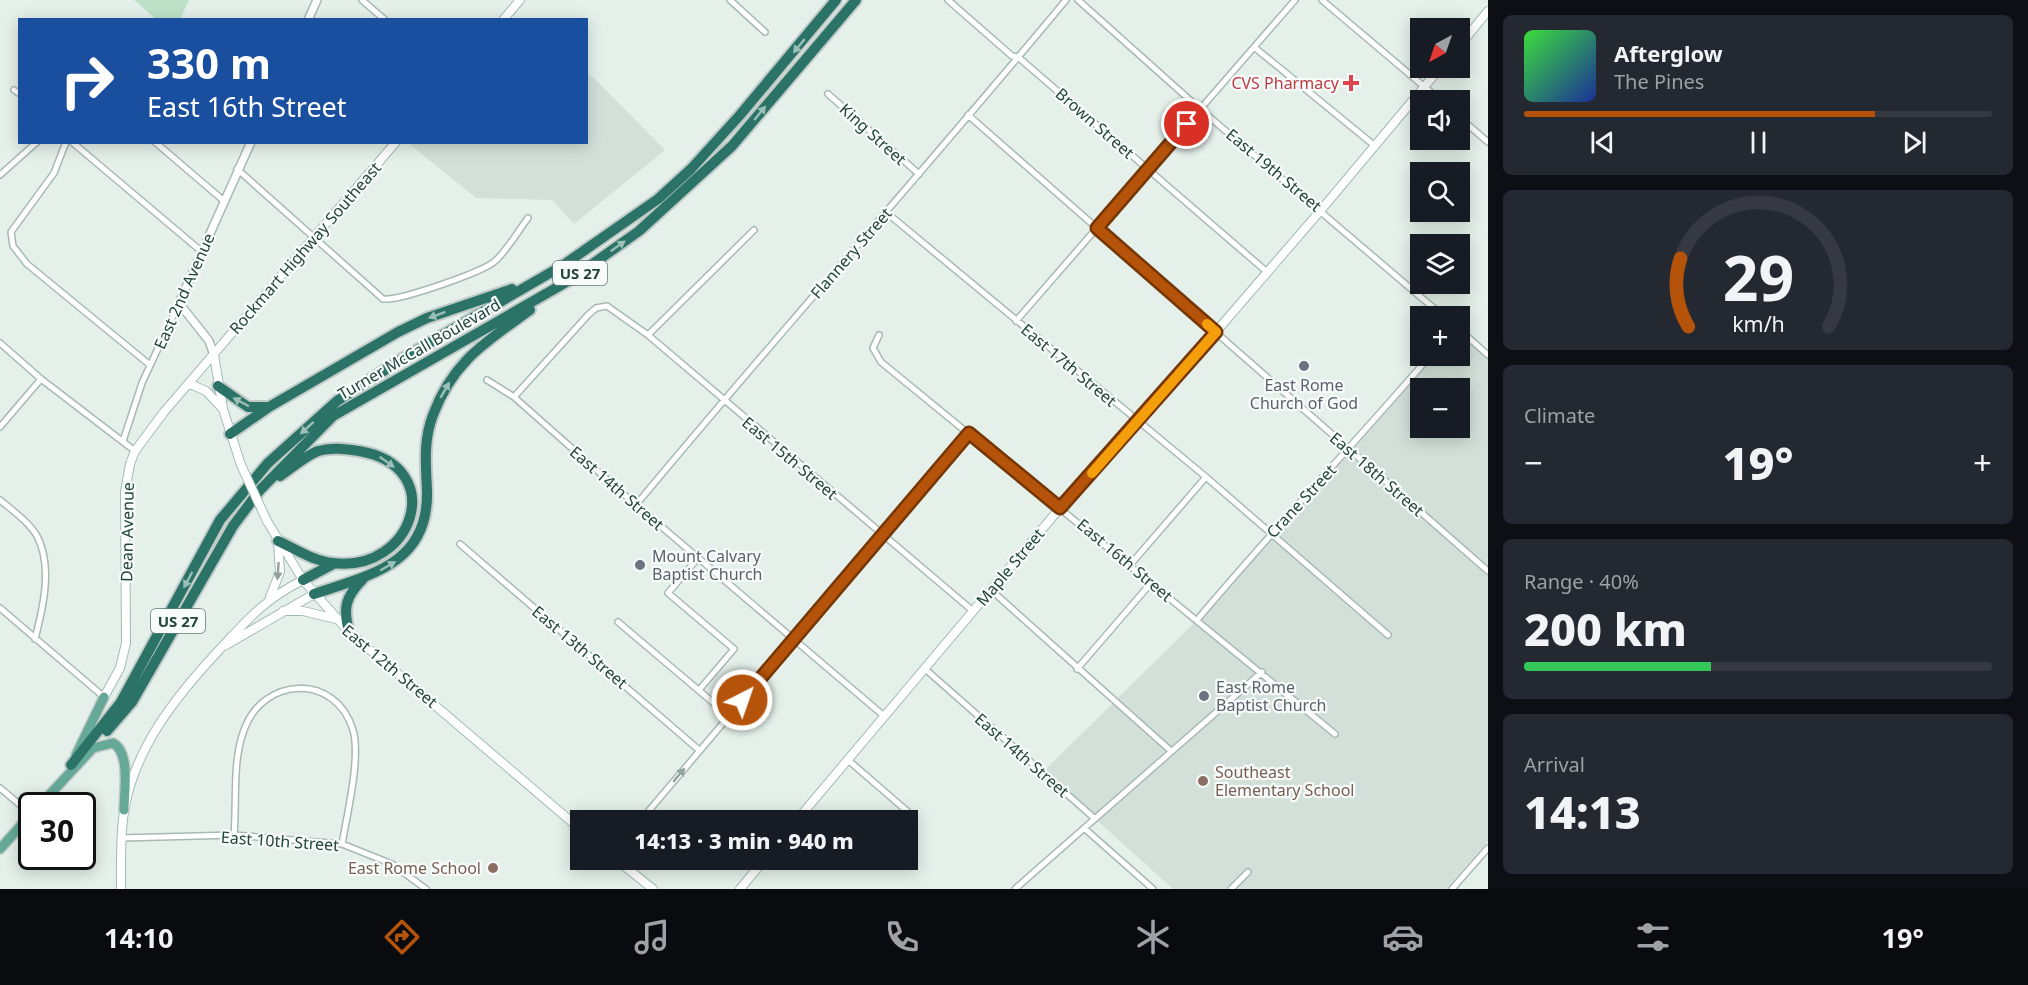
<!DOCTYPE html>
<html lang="en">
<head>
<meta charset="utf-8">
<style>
  :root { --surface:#171b24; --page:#242831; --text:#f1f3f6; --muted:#9ea1a6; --line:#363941; --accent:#b45309 }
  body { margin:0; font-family:"Noto Sans",sans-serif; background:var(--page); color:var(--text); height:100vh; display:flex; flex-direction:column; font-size:22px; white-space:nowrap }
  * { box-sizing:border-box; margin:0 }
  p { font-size:20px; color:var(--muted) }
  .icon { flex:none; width:33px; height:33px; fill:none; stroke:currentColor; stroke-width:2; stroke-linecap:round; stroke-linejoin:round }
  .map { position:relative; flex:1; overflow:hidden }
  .details { display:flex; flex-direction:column; gap:15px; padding:15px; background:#0d0f14; width:540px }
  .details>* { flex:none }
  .top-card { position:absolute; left:18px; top:18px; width:570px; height:126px; border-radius:0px; box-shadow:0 3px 15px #0003; background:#1a4fa0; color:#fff; overflow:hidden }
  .needle { width:39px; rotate:220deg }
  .controls { position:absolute; left:1410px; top:18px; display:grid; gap:12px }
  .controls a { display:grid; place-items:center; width:60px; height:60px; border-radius:0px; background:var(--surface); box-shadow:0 3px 15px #0003; font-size:30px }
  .speed { position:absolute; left:18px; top:792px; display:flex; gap:12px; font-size:30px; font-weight:700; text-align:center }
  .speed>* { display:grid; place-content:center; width:78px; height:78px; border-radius:50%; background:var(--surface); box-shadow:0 3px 15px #0003; line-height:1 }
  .speed .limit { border:3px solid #111; border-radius:9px; background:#fff; color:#111 }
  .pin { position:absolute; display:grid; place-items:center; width:51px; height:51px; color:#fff; margin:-26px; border:3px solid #fff; border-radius:50%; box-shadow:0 2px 6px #0007 }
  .me { position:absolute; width:66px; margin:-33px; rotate:41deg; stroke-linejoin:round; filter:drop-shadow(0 0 4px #0008) }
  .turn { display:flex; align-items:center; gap:21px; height:126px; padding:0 30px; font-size:27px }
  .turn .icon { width:78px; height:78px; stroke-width:2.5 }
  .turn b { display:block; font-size:42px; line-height:51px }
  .big { font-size:45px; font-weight:800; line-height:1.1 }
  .details .tile { flex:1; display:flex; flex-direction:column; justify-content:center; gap:9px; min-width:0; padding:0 21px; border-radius:9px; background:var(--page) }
  .details .dial { align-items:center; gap:0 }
  .dial svg { height:156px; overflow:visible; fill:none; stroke:var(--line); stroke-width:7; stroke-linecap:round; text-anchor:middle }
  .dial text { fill:var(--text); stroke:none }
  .song { display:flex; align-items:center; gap:18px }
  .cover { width:72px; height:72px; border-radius:9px; background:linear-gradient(135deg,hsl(120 70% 55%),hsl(230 70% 35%)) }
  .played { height:6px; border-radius:3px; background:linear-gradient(90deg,var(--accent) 75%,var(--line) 75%) }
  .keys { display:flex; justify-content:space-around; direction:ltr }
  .heat { display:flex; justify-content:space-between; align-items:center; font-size:33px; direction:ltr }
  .charge { height:9px; border-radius:4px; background:linear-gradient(90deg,#34c759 40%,var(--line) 0) }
  .trip { position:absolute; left:570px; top:810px; width:348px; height:60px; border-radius:0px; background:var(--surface); box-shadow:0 3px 15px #0003; font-weight:800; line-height:60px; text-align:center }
  .dock { display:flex; height:96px; justify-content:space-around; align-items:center; background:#090b0e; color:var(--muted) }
  .dock .icon { width:42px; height:42px }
  .dock .active { color:var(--accent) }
  .dock b { font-size:27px; color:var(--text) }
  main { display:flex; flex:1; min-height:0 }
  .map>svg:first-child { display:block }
  .built { fill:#d3e0da; fill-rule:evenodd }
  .green { fill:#bde2c7 }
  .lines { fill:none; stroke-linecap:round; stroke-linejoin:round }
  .minor-casing { stroke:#a7b9b3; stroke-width:8 }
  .tertiary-casing { stroke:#a7b9b3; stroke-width:10 }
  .secondary-casing { stroke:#a2bcb4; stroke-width:10 }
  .primary-casing { stroke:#c1cbc8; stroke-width:12 }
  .motorway-casing { stroke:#c1cbc8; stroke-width:14 }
  .minor { stroke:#fff; stroke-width:5 }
  .tertiary { stroke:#fff; stroke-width:7 }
  .secondary { stroke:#fff; stroke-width:8 }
  .primary { stroke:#66a999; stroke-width:9 }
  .motorway { stroke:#2b7366; stroke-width:10 }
  .secondary-bridge-casing { stroke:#a2bcb4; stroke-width:10; stroke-linecap:butt }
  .secondary-bridge { stroke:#fff; stroke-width:8 }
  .oneway { fill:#9bbeb7 }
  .oneway2 { fill:#90a29d }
  .route-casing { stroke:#753606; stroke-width:15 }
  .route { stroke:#b45309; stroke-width:10 }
  .slow { stroke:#f59e0b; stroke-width:10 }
  .health-dot { fill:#e0444e; stroke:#f7fbf9; stroke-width:2 }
  .worship-dot { fill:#6b7280; stroke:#f7fbf9; stroke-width:2 }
  .education-dot { fill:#8d6e63; stroke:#f7fbf9; stroke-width:2 }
  .labels { text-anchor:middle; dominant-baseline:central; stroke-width:4.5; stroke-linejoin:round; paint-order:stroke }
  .shield { fill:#f7fbf9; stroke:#627b74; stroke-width:1.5 }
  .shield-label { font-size:15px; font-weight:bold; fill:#22443b }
  .health-label { font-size:16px; fill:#be3a42; stroke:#f7fbf9; text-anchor:end }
  .street-label { font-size:16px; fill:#22443b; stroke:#f7fbf9 }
  .worship-label { font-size:16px; fill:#5b616d; stroke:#f7fbf9; text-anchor:start }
  .education-label { font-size:16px; fill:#785e54; stroke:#f7fbf9; text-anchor:start }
</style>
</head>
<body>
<main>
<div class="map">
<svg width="1488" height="889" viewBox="0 0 1488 889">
  <rect width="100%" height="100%" fill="#e5f0eb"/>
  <!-- built -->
  <path class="built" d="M 587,74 L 594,78 L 665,150 L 574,224 L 552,200 L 476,198 L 408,143 L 586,142 Z
    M 1460,330 L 1488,355 L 1488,841 L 1446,889 L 1173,889 L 1043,772 L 1197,620 L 1430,356 L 1460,356 ZM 1420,388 L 1460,388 L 1460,428 L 1420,428 Z"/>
  <!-- green -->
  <path class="green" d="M 134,0 L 189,0 L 180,19 L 157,20 Z"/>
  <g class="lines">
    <defs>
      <path id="minor" d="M 362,0 L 385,20
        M 730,0 L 765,32
        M 948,0 L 1012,56 L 1018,57 L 1267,272
        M 1078,0 L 1200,109 L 1443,316
        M 1322,0 L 1440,100
        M 1254,47 L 1375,146
        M 14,90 L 20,94
        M 828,94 L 919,174
        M 968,115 L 1488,571
        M 1460,118 L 1488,142
        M 66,142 L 54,173 L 11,232 L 13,246 L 27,264 L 150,365
        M 72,142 L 201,251
        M 155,142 L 224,201
        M 237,169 L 383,299 C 400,301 479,273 494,262 C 507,251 518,231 528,218
        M 0,175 L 37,142
        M 887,213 L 1206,477 L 1388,635
        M 1016,321 L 1295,0
        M 1460,330 L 1488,355
        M 648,335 L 754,230
        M 879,335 L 873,348 L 881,362 L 1335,734
        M 0,343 L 41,379 L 135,451
        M 487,380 L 514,397 L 636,505 L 884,716
        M 514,397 L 588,315 L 596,308 L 607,306 L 648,335 L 973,611
        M 0,427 L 41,379
        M 123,441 L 142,383 L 179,303
        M 0,500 C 13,511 29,522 37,536 C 53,566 43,608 35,639
        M 636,505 C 777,335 925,170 1066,0
        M 460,544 L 699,750
        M 698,558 L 668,593 L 734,649 L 699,690
        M 1130,565 L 1206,477
        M 991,590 L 1171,751
        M 0,608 L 104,697
        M 1197,620 C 1273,530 1353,445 1430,356
        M 618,622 L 729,716
        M 924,668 L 1094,818
        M 1077,669 L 1151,583
        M 848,760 L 907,811
        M 0,788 L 31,814
        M 641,820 L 969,433
        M 1084,828 L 1153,889
        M 234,835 C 237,801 232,762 244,730 C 263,676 336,673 353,730 C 361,757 347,815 342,844
        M 122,838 L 234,835 L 342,844 L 392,864 L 426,889
        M 1015,889 L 1262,672
        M 1231,889 L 1248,872
        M 1452,889 L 1488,848"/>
      <path id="tertiary" d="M 308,20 L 317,0
        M 214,355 L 209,341 L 179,303 L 251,142"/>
      <path id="secondary" d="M 503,20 L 520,0
        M 1460,45 L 1488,11
        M 214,355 L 223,409 L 241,465
        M 187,386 L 190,384 L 206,391 L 222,408
        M 267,521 L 303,580 L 349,632 L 580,829
        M 270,597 L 280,572 L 278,542
        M 283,611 L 303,611 L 336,619
        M 226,645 L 314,594
        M 104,697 L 120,668 L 126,643 L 125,492 L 130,464 L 135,451 L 164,412 L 396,142
        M 797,820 L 1060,508 L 1138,422 L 1321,210 L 1440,68
        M 617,860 L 653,889
        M 121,889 C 121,863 120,837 124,812 C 134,748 177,695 220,649 C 248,619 265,599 303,580
        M 740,889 L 764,860"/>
      <path id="primary" d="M 76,755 L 104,697
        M 39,806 L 93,748 L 113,743 C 131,753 124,793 124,810
        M 0,849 L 32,813"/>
      <path id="motorway" d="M 218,386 L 248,407 L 268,407
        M 230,434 L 269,407 L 398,332 L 427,318 L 512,289
        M 278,541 C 296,549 313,561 333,563 C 414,573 449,466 359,451 C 345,449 332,447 318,451 C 305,456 292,468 280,476
        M 303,580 L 333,564
        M 314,594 C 370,575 429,564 427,491 C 426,465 423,441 433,415 C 453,361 486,342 530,310
        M 349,632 C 343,608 345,597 363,579
        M 107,731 L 132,702 L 233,526 L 260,490 L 333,416 L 570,280 L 639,231 L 732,146 L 856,0
        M 71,765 L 121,702 L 220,520 L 268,463 L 337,401 L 410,354 L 562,266 L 658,199 L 691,169 L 740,115 L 836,0"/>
    </defs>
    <!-- minor casing -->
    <use href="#minor" class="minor-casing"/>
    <!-- tertiary casing -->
    <use href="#tertiary" class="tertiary-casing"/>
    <!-- secondary casing -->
    <use href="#secondary" class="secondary-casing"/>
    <!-- primary casing -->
    <use href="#primary" class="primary-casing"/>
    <!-- motorway casing -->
    <use href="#motorway" class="motorway-casing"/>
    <!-- minor -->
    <use href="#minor" class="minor"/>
    <!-- tertiary -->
    <use href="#tertiary" class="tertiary"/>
    <!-- secondary -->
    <use href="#secondary" class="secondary"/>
    <!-- primary -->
    <use href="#primary" class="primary"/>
    <!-- motorway -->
    <use href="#motorway" class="motorway"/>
    <defs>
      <path id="secondary-bridge" d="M 241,465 L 267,521"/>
    </defs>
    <!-- secondary-bridge casing -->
    <use href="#secondary-bridge" class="secondary-bridge-casing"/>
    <!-- secondary-bridge -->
    <use href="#secondary-bridge" class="secondary-bridge"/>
  </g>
  <!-- one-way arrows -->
  <defs><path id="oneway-solid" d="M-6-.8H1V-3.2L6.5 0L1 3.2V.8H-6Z" transform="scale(1.5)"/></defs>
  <g class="oneway">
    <use href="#oneway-solid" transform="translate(799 46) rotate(129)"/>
    <use href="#oneway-solid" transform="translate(760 113) rotate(-51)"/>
    <use href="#oneway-solid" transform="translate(618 246) rotate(-35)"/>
    <use href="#oneway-solid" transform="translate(437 315) rotate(160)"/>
    <use href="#oneway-solid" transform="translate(445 390) rotate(-60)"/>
    <use href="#oneway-solid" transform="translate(241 402) rotate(-152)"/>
    <use href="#oneway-solid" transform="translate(307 428) rotate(138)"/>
    <use href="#oneway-solid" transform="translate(387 462) rotate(36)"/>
    <use href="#oneway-solid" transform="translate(388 566) rotate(-30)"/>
    <use href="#oneway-solid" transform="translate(188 580) rotate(118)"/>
  </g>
  <g class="oneway2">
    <use href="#oneway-solid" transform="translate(278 571) rotate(94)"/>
    <use href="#oneway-solid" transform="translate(679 775) rotate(-50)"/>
  </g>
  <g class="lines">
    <defs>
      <path id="route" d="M 742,700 L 969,433 L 1060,508 L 1216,332 L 1097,228 L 1187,124"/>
    </defs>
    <!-- route casing -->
    <use href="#route" class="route-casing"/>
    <!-- route -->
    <use href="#route" class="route"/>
    <!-- slow -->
    <path class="slow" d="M 1092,473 L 1216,332 L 1207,324"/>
  </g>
  <!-- markers -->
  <path class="health-dot" d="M1348 74h6v6h6v6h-6v6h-6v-6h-6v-6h6z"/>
  <g class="worship-dot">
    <circle cx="1304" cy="366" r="6"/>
    <circle cx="640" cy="565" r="6"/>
    <circle cx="1204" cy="696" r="6"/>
  </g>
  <g class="education-dot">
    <circle cx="1203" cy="781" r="6"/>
    <circle cx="493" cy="868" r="6"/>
  </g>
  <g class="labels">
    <!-- shield labels -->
    <g class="shield">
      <rect x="553" y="261" width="54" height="24" rx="4.5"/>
      <rect x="151" y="609" width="54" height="24" rx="4.5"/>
    </g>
    <g class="shield-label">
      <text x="580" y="273">US 27</text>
      <text x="178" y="621">US 27</text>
    </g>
    <!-- health labels -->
    <g class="health-label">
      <text x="1339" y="83">CVS Pharmacy</text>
    </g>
    <!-- street labels -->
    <g class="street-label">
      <text transform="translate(1095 123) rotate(41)">Brown Street</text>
      <text transform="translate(873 134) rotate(42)">King Street</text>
      <text transform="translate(1274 170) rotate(40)">East 19th Street</text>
      <text transform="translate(305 248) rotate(-49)">Rockmart Highway Southeast</text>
      <text transform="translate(851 253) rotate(-49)">Flannery Street</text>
      <text transform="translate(184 291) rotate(-66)">East 2nd Avenue</text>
      <text transform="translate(419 349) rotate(-30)">Turner McCall Boulevard</text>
      <text transform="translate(1069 365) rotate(40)">East 17th Street</text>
      <text transform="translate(790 458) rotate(40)">East 15th Street</text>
      <text transform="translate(1377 474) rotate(41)">East 18th Street</text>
      <text transform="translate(617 488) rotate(41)">East 14th Street</text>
      <text transform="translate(1301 501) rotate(-47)">Crane Street</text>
      <text transform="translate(127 532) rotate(-89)">Dean Avenue</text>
      <text transform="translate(1125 560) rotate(40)">East 16th Street</text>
      <text transform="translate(1010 567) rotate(-50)">Maple Street</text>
      <text transform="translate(580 647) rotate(40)">East 13th Street</text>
      <text transform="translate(390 666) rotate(40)">East 12th Street</text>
      <text transform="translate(1022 755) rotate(41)">East 14th Street</text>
      <text transform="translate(280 841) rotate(4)">East 10th Street</text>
    </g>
    <!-- worship labels -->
    <g class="worship-label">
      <text x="1304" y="385" text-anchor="middle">East Rome<tspan x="1304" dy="18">Church of God</tspan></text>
      <text x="652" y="556">Mount Calvary<tspan x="652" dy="18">Baptist Church</tspan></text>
      <text x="1216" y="687">East Rome<tspan x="1216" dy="18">Baptist Church</tspan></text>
    </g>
    <!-- education labels -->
    <g class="education-label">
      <text x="1215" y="772">Southeast<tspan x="1215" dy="18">Elementary School</tspan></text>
      <text x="481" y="868" text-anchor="end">East Rome School</text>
    </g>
  </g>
</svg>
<div class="controls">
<a><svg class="needle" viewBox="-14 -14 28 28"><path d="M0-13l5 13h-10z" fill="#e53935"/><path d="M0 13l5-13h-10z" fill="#9ea1a6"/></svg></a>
<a><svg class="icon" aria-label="sound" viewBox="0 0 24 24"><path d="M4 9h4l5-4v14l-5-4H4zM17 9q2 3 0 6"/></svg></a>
<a><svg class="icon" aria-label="search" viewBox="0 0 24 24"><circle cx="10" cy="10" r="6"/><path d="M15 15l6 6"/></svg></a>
<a><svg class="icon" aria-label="layers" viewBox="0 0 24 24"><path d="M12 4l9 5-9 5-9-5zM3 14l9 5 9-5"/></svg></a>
<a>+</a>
<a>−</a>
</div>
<div class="speed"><div class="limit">30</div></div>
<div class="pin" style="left:1187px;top:124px;background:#d93025"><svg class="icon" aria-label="arrive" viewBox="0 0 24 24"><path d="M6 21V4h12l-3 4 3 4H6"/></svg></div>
<svg class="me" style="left:742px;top:700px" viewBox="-20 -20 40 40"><circle r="17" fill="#b45309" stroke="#fff" stroke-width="3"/><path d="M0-11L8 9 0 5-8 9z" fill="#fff"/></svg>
<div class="trip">14:13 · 3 min · 940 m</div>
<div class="top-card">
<div class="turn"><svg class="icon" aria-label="right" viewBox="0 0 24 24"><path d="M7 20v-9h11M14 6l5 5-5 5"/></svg><div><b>330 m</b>East 16th Street</div></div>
</div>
</div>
<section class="details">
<div class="tile">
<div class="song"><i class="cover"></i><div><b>Afterglow</b><p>The Pines</p></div></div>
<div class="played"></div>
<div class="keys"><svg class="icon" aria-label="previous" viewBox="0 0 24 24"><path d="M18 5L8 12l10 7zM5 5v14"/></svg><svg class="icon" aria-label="pause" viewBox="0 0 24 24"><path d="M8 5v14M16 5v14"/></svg><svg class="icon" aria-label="next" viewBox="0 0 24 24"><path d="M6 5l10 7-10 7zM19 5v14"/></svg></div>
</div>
<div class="tile dial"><svg viewBox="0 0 100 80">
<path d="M14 69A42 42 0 1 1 86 69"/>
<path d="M14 69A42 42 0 0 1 10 34" stroke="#b45309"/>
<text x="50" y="56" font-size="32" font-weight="700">29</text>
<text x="50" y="72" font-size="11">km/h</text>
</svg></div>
<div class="tile"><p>Climate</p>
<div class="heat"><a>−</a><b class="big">19°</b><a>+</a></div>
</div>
<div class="tile"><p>Range · 40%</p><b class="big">200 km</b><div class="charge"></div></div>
<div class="tile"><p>Arrival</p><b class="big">14:13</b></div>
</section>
</main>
<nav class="dock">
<b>14:10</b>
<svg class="icon active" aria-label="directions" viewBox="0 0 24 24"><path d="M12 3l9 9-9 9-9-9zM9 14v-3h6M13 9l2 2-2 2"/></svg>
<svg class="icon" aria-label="music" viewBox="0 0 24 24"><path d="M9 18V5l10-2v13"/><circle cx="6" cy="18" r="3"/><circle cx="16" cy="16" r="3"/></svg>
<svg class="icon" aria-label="phone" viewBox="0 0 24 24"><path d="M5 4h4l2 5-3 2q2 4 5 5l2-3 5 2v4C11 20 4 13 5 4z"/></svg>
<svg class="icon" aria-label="climate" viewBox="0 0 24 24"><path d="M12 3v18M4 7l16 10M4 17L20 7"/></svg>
<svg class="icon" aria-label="car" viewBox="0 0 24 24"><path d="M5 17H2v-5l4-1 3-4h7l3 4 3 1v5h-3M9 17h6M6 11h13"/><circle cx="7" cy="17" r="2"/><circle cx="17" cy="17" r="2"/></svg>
<svg class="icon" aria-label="filters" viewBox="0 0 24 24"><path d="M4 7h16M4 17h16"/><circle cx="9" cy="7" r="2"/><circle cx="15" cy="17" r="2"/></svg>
<b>19°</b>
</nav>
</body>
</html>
